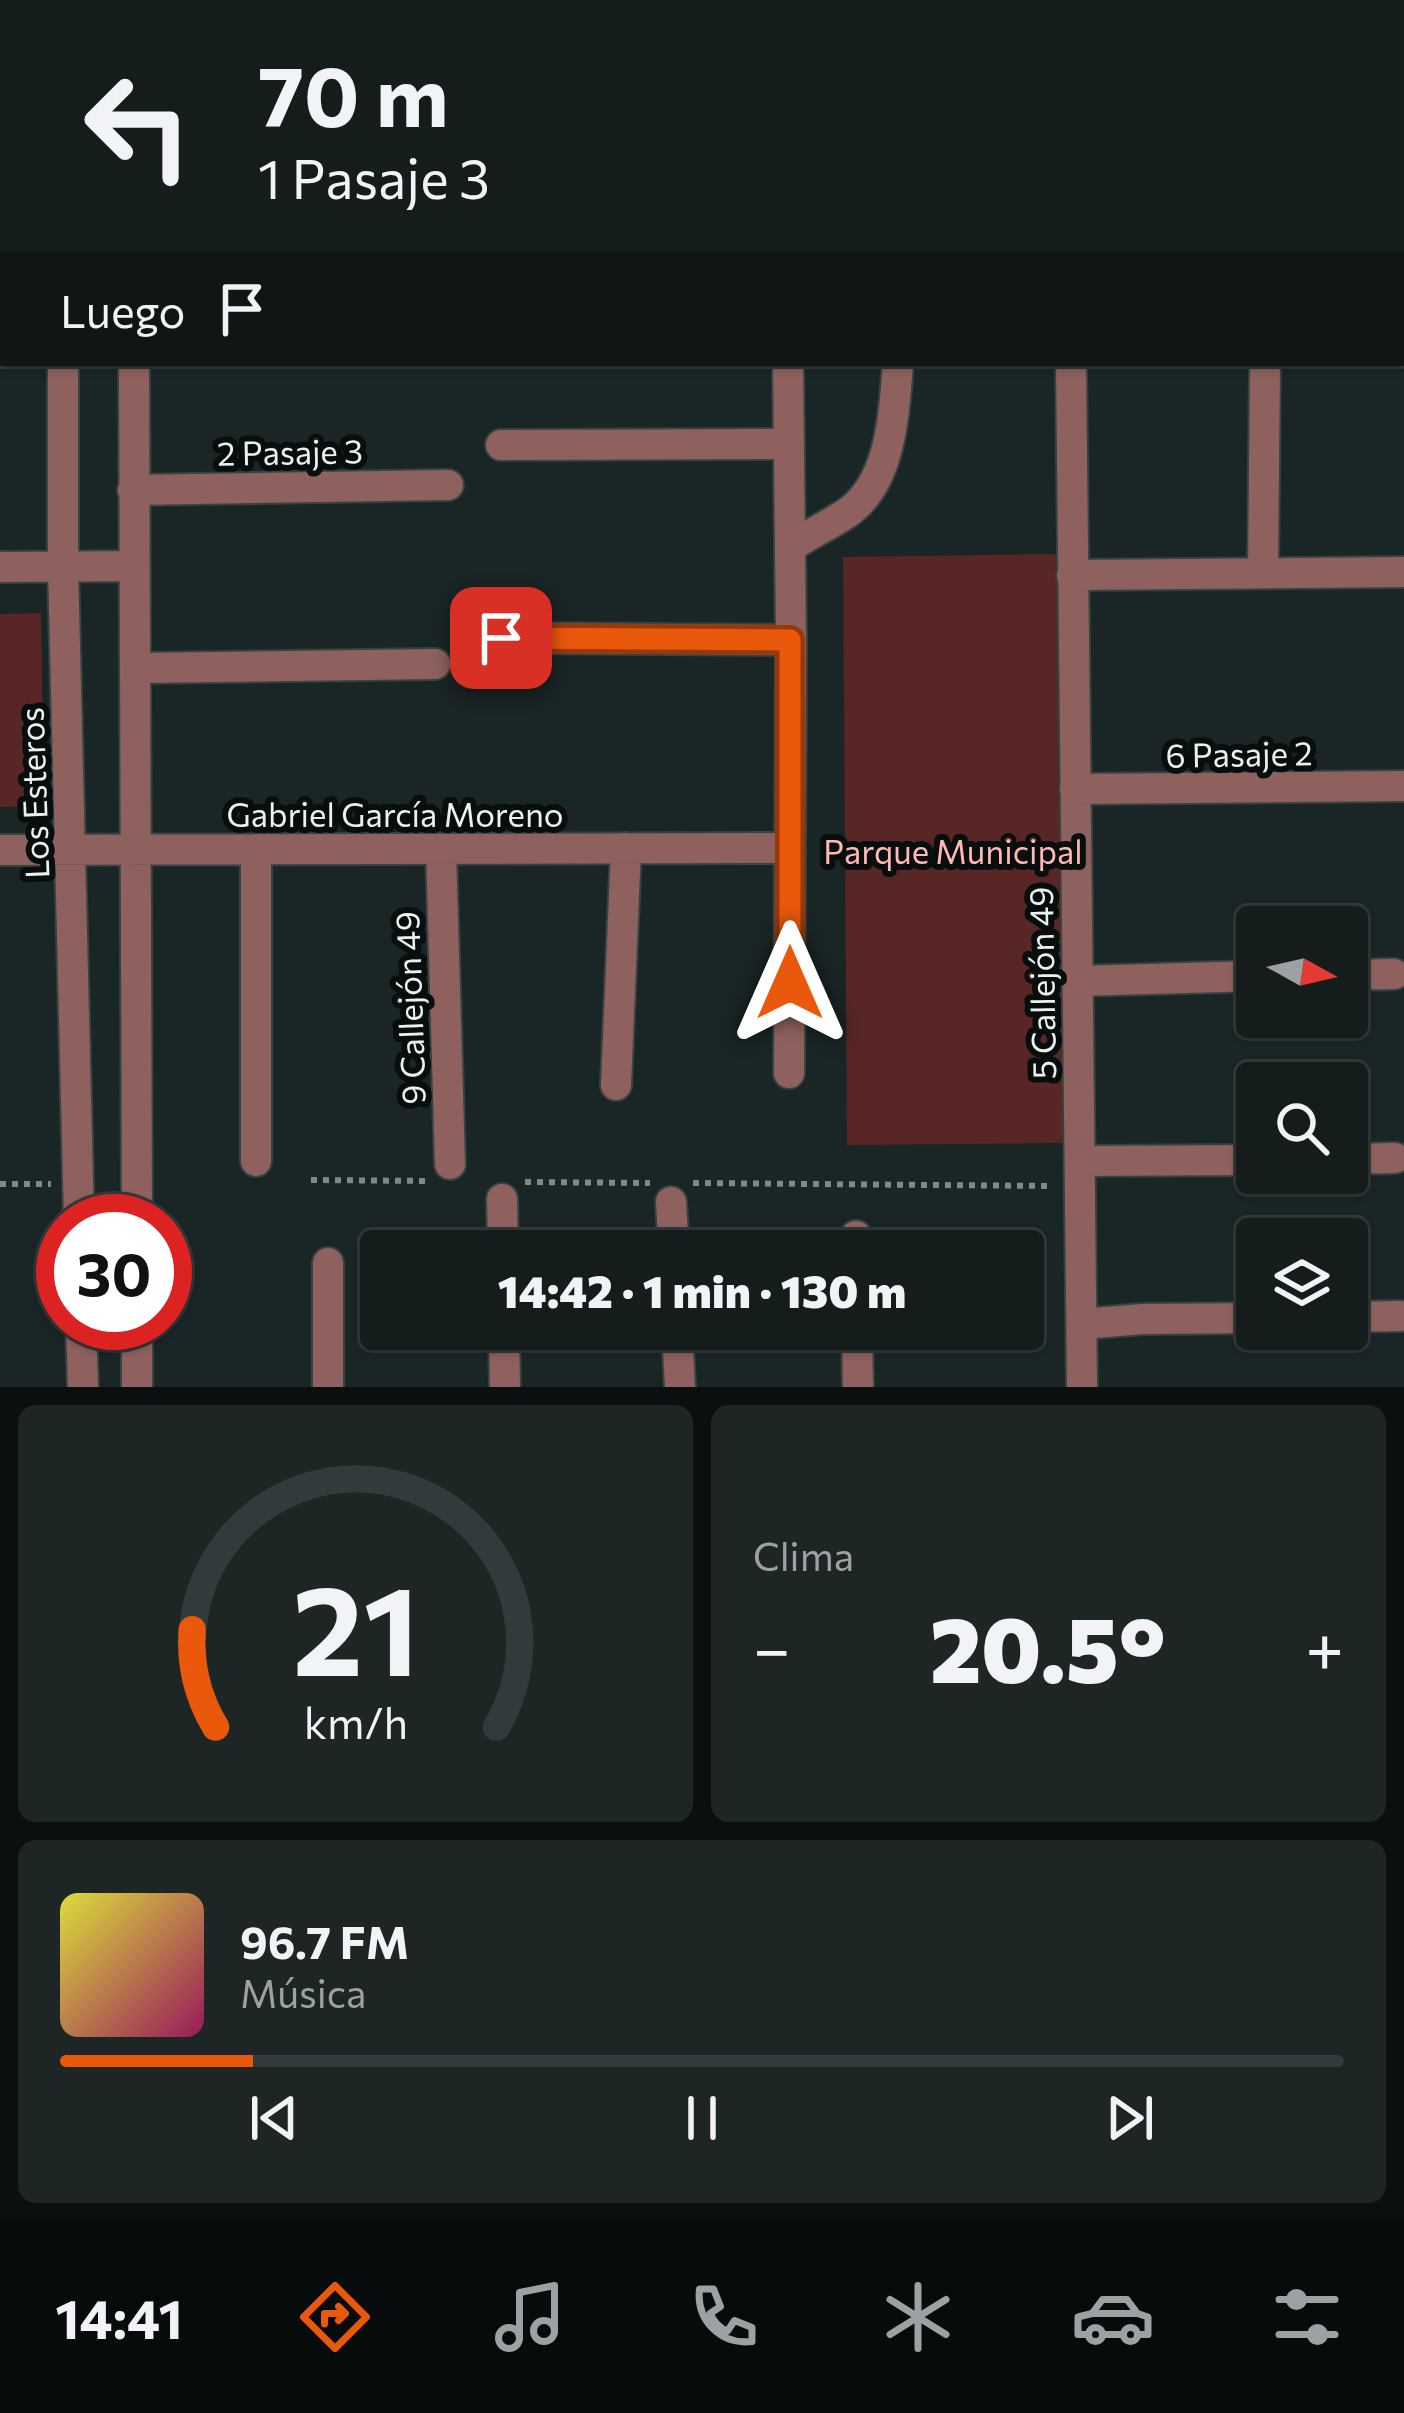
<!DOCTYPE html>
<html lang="es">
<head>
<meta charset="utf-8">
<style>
  :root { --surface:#141c1c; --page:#1d2525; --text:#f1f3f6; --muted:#9da1a3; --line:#333a3b; --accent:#ea580c }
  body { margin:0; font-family:Commissioner,sans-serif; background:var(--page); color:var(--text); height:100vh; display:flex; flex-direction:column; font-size:45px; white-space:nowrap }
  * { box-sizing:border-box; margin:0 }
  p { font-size:39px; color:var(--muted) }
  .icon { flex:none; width:66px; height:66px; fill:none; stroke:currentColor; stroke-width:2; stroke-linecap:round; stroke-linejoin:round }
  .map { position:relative; height:1387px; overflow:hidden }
  .sheet { display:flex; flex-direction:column; gap:18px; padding:18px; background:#0b0f0f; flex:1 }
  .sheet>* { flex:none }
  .banner { position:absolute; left:0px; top:0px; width:1404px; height:366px; box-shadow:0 3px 9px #0004,0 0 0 3px var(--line); background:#141c1c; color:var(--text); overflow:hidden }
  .needle { width:78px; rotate:98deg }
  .fabs { position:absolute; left:1236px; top:906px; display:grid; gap:24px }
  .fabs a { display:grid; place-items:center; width:132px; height:132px; border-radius:12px; background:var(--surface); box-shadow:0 3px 9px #0004,0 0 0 3px var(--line); font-size:60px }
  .speed { position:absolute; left:36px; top:1194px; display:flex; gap:24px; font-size:60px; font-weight:700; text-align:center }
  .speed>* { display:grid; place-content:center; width:156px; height:156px; border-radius:50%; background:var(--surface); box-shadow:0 3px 9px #0004,0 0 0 3px var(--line); line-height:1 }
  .speed .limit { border:18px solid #d22; background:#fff; color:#111 }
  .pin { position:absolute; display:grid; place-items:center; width:102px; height:102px; color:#fff; margin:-51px; border-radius:24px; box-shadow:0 6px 18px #0006 }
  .me { position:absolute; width:132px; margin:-66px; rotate:0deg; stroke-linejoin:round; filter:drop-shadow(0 0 9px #0008) }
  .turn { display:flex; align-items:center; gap:42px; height:252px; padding:0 60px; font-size:54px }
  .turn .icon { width:156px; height:156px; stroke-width:2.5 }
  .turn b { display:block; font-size:84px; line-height:102px }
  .then { display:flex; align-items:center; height:114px; padding:0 60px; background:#0003; gap:24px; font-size:45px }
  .big { font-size:90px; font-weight:800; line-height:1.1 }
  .sheet .card { flex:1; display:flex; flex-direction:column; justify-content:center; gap:18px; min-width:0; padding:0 42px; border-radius:18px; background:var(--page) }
  .sheet .dial { align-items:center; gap:0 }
  .dial svg { height:312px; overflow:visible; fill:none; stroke:var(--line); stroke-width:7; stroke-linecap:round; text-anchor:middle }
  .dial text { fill:var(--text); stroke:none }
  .song { display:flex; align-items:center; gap:36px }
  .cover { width:144px; height:144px; border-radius:18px; background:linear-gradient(135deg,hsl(60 70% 55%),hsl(330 70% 35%)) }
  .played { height:12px; border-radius:6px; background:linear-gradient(90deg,var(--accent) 15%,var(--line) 15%) }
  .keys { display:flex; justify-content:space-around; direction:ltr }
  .heat { display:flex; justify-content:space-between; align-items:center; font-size:66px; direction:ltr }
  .sheet .tiles { flex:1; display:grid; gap:18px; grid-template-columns:1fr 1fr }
  .card:last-child { grid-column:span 2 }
  .trip { position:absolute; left:360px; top:1230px; width:684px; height:120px; border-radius:12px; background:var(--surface); box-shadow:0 3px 9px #0004,0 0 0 3px var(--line); font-weight:800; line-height:120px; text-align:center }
  .dock { display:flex; height:192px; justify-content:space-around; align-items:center; background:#080b0b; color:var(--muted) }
  .dock .icon { width:84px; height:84px }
  .dock .selected { color:var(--accent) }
  .dock b { font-size:54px; color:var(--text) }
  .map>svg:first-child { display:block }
  .green { fill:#572625 }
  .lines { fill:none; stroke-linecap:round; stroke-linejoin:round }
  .minor-casing { stroke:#374242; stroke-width:34 }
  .path { stroke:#808989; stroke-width:6; stroke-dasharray:6 6; stroke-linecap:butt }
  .minor { stroke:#8e615e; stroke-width:30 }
  .route-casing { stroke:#983908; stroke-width:30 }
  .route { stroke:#ea580c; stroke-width:21 }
  .labels { text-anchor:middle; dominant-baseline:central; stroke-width:12; stroke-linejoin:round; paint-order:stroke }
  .street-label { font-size:33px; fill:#eaf1f1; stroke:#080d0d }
  .park-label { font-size:33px; fill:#ffb8b3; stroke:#080d0d }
</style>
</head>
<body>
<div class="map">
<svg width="1404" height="1387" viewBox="0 0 1404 1387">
  <rect width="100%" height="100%" fill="#1a2525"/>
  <!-- green -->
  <path class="green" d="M 1059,554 L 1063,1143 L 847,1145 L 843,557 Z
    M 41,613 L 44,806 L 0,807 L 0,614 Z"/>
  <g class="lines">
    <defs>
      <path id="minor" d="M 132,0 L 132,3
        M 784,0 L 784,3
        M 975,0 L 975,3
        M 66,3 L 66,0
        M 1154,3 L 1154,0
        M 1338,3 L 1338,0
        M 0,264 L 3,264
        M 63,363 L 63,566 L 79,1221
        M 134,363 L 137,1221
        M 788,363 L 791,640 L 789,1073
        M 1071,363 L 1082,1387
        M 501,445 L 788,444
        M 133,490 L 448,485
        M 790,547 C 808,535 829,525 847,513 C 892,482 894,412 898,363
        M 0,567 L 134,566
        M 1263,573 L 1265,363
        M 1072,575 L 1404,572
        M 501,638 L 791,640
        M 135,668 L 435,664
        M 1075,789 L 1404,786
        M 441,849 L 450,1164
        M 0,850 L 790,848
        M 1347,975 L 1394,974
        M 1077,981 L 1257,976
        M 616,1085 L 626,848
        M 1347,1159 L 1395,1158
        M 256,1161 L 256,849
        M 1080,1161 L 1257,1160
        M 502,1199 L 503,1251
        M 671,1202 L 674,1251
        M 856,1236 L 857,1251
        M 328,1263 L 328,1387
        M 1347,1317 L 1400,1316
        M 81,1323 L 83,1387
        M 137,1323 L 137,1387
        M 1082,1324 L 1143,1319 L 1257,1318
        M 504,1329 L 505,1387
        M 677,1329 L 680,1387
        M 857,1329 L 858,1387"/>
    </defs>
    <!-- minor casing -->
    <use href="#minor" class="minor-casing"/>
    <!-- path -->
    <path class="path" d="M 311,1180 L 428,1181
      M 525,1182 L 650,1183
      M 693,1183 L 1052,1186
      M 0,1184 L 51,1184"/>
    <!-- minor -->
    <use href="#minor" class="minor"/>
  </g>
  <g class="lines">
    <defs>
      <path id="route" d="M 501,638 L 790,640 L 790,983"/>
    </defs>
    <!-- route casing -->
    <use href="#route" class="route-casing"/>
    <!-- route -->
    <use href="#route" class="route"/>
  </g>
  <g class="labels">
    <!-- street labels -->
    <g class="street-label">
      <text transform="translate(290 451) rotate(-1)">2 Pasaje 3</text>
      <text transform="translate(1239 753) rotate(-1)">6 Pasaje 2</text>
      <text transform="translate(33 793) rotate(-92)">Los Esteros</text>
      <text x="395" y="813">Gabriel García Moreno</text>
      <text transform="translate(1041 983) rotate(-91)">5 Callejón 49</text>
      <text transform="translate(409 1008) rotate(-92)">9 Callejón 49</text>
    </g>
    <!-- park labels -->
    <g class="park-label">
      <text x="953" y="850">Parque Municipal</text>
    </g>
  </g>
</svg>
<div class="fabs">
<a><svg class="needle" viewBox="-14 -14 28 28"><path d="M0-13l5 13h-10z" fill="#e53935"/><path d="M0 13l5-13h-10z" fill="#9da1a3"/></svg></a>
<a><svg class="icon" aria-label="search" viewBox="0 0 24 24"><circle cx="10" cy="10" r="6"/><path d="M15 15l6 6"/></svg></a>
<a><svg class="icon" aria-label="layers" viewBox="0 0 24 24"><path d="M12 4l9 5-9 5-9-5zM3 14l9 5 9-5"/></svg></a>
</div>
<div class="speed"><div class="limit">30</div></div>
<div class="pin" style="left:501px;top:638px;background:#d93025"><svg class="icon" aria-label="arrive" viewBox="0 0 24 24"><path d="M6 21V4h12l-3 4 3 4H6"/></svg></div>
<svg class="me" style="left:790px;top:983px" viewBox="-20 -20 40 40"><path d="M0-17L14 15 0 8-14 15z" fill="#ea580c" stroke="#fff" stroke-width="4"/></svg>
<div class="trip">14:42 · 1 min · 130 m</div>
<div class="banner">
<div class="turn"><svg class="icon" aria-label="left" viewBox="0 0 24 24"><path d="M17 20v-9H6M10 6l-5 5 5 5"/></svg><div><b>70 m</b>1 Pasaje 3</div></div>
<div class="then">Luego<svg class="icon" aria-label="arrive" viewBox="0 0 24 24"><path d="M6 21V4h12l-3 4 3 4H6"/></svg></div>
</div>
</div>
<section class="sheet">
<div class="tiles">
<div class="card dial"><svg viewBox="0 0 100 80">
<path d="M14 69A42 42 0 1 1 86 69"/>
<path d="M14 69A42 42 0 0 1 8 44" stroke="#ea580c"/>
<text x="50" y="56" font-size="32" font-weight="700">21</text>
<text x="50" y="72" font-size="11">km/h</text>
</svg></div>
<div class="card"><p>Clima</p>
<div class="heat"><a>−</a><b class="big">20.5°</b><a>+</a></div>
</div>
<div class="card">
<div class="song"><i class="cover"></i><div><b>96.7 FM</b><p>Música</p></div></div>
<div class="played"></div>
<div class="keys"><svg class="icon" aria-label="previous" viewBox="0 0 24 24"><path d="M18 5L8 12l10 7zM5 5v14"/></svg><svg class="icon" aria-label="pause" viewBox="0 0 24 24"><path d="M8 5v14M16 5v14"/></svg><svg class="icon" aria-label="next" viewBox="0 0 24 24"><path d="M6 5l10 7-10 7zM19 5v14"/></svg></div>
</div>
</div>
</section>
<nav class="dock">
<b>14:41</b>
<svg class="icon selected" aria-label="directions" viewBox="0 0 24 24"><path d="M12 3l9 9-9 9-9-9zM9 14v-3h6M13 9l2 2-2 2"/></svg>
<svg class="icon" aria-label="music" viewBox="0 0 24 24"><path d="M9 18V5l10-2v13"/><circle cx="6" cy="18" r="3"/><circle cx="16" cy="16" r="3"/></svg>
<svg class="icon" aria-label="phone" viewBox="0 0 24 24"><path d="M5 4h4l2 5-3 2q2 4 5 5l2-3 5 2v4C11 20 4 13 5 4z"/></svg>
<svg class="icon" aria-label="climate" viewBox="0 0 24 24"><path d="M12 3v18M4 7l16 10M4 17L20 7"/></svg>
<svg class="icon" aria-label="car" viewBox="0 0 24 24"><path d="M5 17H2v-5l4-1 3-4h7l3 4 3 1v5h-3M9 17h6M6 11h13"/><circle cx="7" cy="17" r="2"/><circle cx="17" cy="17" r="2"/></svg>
<svg class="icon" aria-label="filters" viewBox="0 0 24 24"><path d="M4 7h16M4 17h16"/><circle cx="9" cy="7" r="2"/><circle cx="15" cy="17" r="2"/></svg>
</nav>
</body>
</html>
